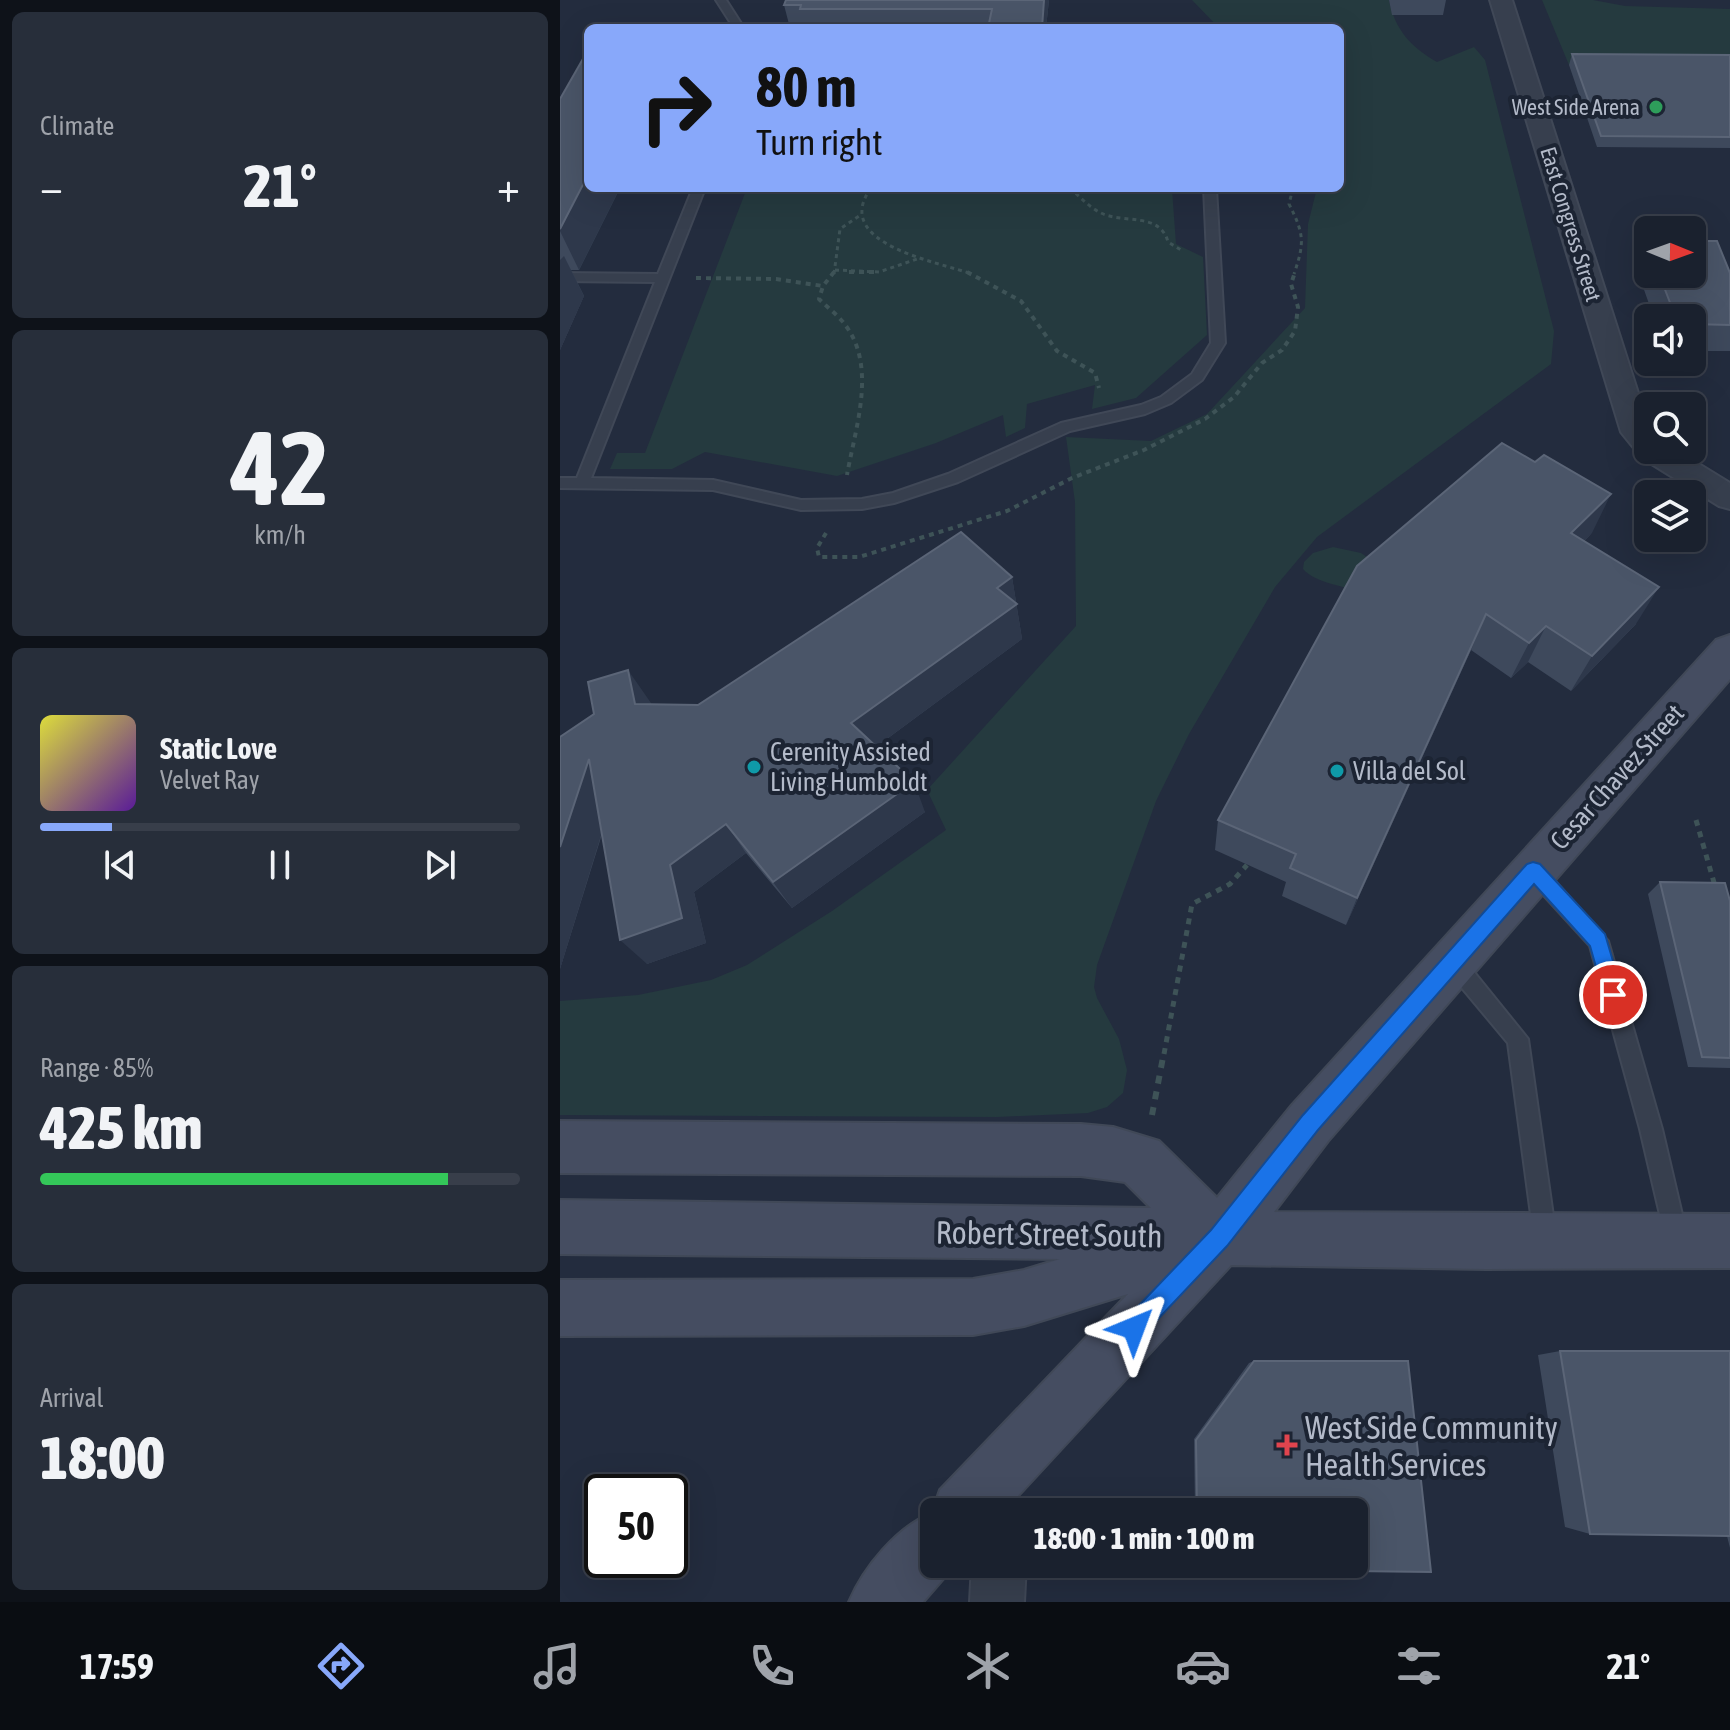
<!DOCTYPE html>
<html lang="en">
<head>
<meta charset="utf-8">
<style>
  :root { --surface:#1a212e; --page:#272e3a; --text:#f1f3f6; --muted:#9fa3aa; --line:#383e4a; --accent:#88a8fa }
  body { margin:0; font-family:"Asap Condensed",sans-serif; background:var(--page); color:var(--text); height:100vh; display:flex; flex-direction:column; font-size:30px; white-space:nowrap }
  * { box-sizing:border-box; margin:0 }
  p { font-size:26px; color:var(--muted) }
  .icon { flex:none; width:44px; height:44px; fill:none; stroke:currentColor; stroke-width:2; stroke-linecap:round; stroke-linejoin:round }
  .map { position:relative; flex:1; overflow:hidden }
  .panel { display:flex; flex-direction:column; gap:12px; padding:12px; background:#0e1219; width:560px }
  .panel>* { flex:none }
  .guide { position:absolute; left:24px; top:24px; width:760px; height:168px; border-radius:12px; box-shadow:0 8px 32px #0002,0 0 0 2px var(--line); background:#88a8fa; color:#111; overflow:hidden }
  .needle { width:52px; rotate:91deg }
  .fabs { position:absolute; left:1074px; top:216px; display:grid; gap:16px }
  .fabs a { display:grid; place-items:center; width:72px; height:72px; border-radius:12px; background:var(--surface); box-shadow:0 8px 32px #0002,0 0 0 2px var(--line); font-size:40px }
  .speed { position:absolute; left:24px; top:1474px; display:flex; gap:16px; font-size:40px; font-weight:700; text-align:center }
  .speed>* { display:grid; place-content:center; width:104px; height:104px; border-radius:50%; background:var(--surface); box-shadow:0 8px 32px #0002,0 0 0 2px var(--line); line-height:1 }
  .speed .limit { border:4px solid #111; border-radius:12px; background:#fff; color:#111 }
  .pin { position:absolute; display:grid; place-items:center; width:68px; height:68px; color:#fff; margin:-34px; border:4px solid #fff; border-radius:50%; box-shadow:0 2px 8px #0007 }
  .me { position:absolute; width:88px; margin:-44px; rotate:44deg; stroke-linejoin:round; filter:drop-shadow(0 0 6px #0008) }
  .turn { display:flex; align-items:center; gap:28px; height:168px; padding:0 40px; font-size:36px }
  .turn .icon { width:104px; height:104px; stroke-width:2.5 }
  .turn b { display:block; font-size:56px; line-height:68px }
  .big { font-size:60px; font-weight:800; line-height:1.1 }
  .panel .widget { flex:1; display:flex; flex-direction:column; justify-content:center; gap:12px; min-width:0; padding:0 28px; border-radius:12px; background:var(--page) }
  .panel .dial { align-items:center; gap:0 }
  .dial b { font-size:104px; line-height:1 }
  .song { display:flex; align-items:center; gap:24px }
  .cover { width:96px; height:96px; border-radius:12px; background:linear-gradient(135deg,hsl(60 70% 55%),hsl(270 70% 35%)) }
  .played { height:8px; border-radius:4px; background:linear-gradient(90deg,var(--accent) 15%,var(--line) 15%) }
  .keys { display:flex; justify-content:space-around; direction:ltr }
  .heat { display:flex; justify-content:space-between; align-items:center; font-size:44px; direction:ltr }
  .charge { height:12px; border-radius:6px; background:linear-gradient(90deg,#34c759 85%,var(--line) 0) }
  .trip { position:absolute; left:360px; top:1498px; width:448px; height:80px; border-radius:12px; background:var(--surface); box-shadow:0 8px 32px #0002,0 0 0 2px var(--line); font-weight:800; line-height:80px; text-align:center }
  .menu { display:flex; height:128px; justify-content:space-around; align-items:center; background:#0a0d12; color:var(--muted) }
  .menu .icon { width:56px; height:56px }
  .menu .current { color:var(--accent) }
  .menu b { font-size:36px; color:var(--text) }
  main { display:flex; flex:1; min-height:0 }
  .map>svg:first-child { display:block }
  .green { fill:#253a3f }
  .lines { fill:none; stroke-linecap:round; stroke-linejoin:round }
  .service-casing { stroke:#404857; stroke-width:4 }
  .minor-casing { stroke:#404857; stroke-width:4 }
  .secondary-casing { stroke:#404857; stroke-width:4 }
  .path-far3 { stroke:#3e5357; stroke-width:3; stroke-dasharray:4 4; stroke-linecap:butt }
  .path-far2 { stroke:#3e5357; stroke-width:4; stroke-dasharray:5 5; stroke-linecap:butt }
  .path-far1 { stroke:#3e5357; stroke-width:5; stroke-dasharray:6 6; stroke-linecap:butt }
  .path { stroke:#3e5357; stroke-width:6; stroke-dasharray:8 8; stroke-linecap:butt }
  .service { fill:#373f4e; fill-rule:evenodd }
  .minor { fill:#373f4e; fill-rule:evenodd }
  .secondary { fill:#454d61; fill-rule:evenodd }
  .wall { fill:#3e495c }
  .shaded-wall { fill:#2e384b }
  .building { fill:#4a5568; stroke:#5b6577; stroke-width:2 }
  .route { fill:#1a73e8; stroke:#114b97; stroke-width:2 }
  .leisure-dot { fill:#2e9e5b; stroke:#1c2433; stroke-width:3 }
  .culture-dot { fill:#0f9aa8; stroke:#1c2433; stroke-width:3 }
  .health-dot { fill:#e0444e; stroke:#1c2433; stroke-width:3 }
  .labels { text-anchor:middle; dominant-baseline:central; stroke-width:8; stroke-linejoin:round; paint-order:stroke }
  .far-poi-label { font-size:22px; fill:#b3bac9; stroke:#1c2433; text-anchor:end }
  .far-street-label { font-size:22px; fill:#b3bac9; stroke:#1c2433 }
  .poi-label { font-size:26px; fill:#b3bac9; stroke:#1c2433; text-anchor:start }
  .street-label { font-size:26px; fill:#b3bac9; stroke:#1c2433 }
  .near-street-label { font-size:32px; fill:#b3bac9; stroke:#1c2433 }
  .near-poi-label { font-size:32px; fill:#b3bac9; stroke:#1c2433; text-anchor:start }
</style>
</head>
<body>
<main>
<section class="panel">
<div class="widget"><p>Climate</p>
<div class="heat"><a>−</a><b class="big">21°</b><a>+</a></div>
</div>
<div class="widget dial"><b>42</b><p>km/h</p></div>
<div class="widget">
<div class="song"><i class="cover"></i><div><b>Static Love</b><p>Velvet Ray</p></div></div>
<div class="played"></div>
<div class="keys"><svg class="icon" aria-label="previous" viewBox="0 0 24 24"><path d="M18 5L8 12l10 7zM5 5v14"/></svg><svg class="icon" aria-label="pause" viewBox="0 0 24 24"><path d="M8 5v14M16 5v14"/></svg><svg class="icon" aria-label="next" viewBox="0 0 24 24"><path d="M6 5l10 7-10 7zM19 5v14"/></svg></div>
</div>
<div class="widget"><p>Range · 85%</p><b class="big">425 km</b><div class="charge"></div></div>
<div class="widget"><p>Arrival</p><b class="big">18:00</b></div>
</section>
<div class="map">
<svg width="1170" height="1602" viewBox="0 0 1170 1602">
  <rect width="100%" height="100%" fill="#232c3e"/>
  <!-- green -->
  <path class="green" d="M 632,0 L 829,0 C 835,30 851,47 877,62 L 914,47 L 925,60 L 994,331 L 991,364 L 757,537 L 715,587 L 629,734 L 596,801 L 537,965 L 534,987 L 537,998 L 559,1039 L 567,1070 L 563,1093 L 547,1107 L 528,1113 L 436,1117 L 0,1115 L 0,1001 L 78,995 L 151,980 L 187,965 L 272,911 L 386,830 L 367,790 L 516,626 L 515,502 L 506,437 L 591,441 L 647,414 L 745,308 L 748,224 L 757,188 L 780,188 L 780,28 L 659,28 Z
    M 982,0 L 1033,0 L 1065,6 L 1170,9 L 1170,67 L 1009,65 Z
    M 187,188 L 639,188 L 639,194 L 612,189 L 616,244 L 643,257 L 647,335 L 576,398 L 532,409 L 535,385 L 467,404 L 465,428 L 446,437 L 443,415 L 376,443 L 277,476 L 145,452 L 112,469 L 50,469 L 57,453 L 85,453 Z
    M 773,547 L 801,553 L 825,569 L 799,592 C 780,584 757,584 743,569 L 744,562 L 753,553 Z"/>
  <g class="lines">
    <defs>
      <path id="service" d="M 156,0 L 166,0 L 184,28 L 174,28 Z
        M 133,188 L 145,188 L 31,478 L 153,480 L 241,500 L 302,499 L 333,493 L 388,474 L 501,423 L 581,405 L 601,397 L 632,374 L 651,343 L 644,188 L 656,188 L 665,343 L 642,380 L 611,403 L 585,414 L 510,431 L 398,482 L 334,503 L 302,509 L 241,510 L 153,490 L 0,488 L 0,478 L 17,478 L 95,282 L 0,281 L 0,273 L 98,274 Z
        M 973,862 L 980,864 L 1048,941 L 1102,1129 L 1127,1236 L 1124,1244 L 1116,1247 L 1108,1244 L 1105,1236 L 1080,1129 L 1030,946 L 966,876 L 964,870 L 966,864 Z
        M 894,954 L 901,956 L 968,1039 L 996,1237 L 993,1245 L 985,1248 L 977,1245 L 974,1237 L 948,1043 L 887,970 L 884,963 L 887,956 Z"/>
      <path id="minor" d="M 930,0 L 952,0 L 1088,424 L 1088,450 L 1116,450 L 1170,483 L 1170,509 L 1159,506 L 1082,458 L 1061,432 Z
        M 412,1564 L 466,1564 L 464,1602 L 410,1602 Z"/>
      <path id="secondary" d="M 1170,635 L 1170,679 L 768,1141 L 714,1212 L 1170,1214 L 1170,1268 L 926,1269 L 671,1265 L 443,1512 L 374,1512 L 374,1564 L 396,1564 L 363,1602 L 289,1602 C 304,1567 337,1527 372,1513 L 380,1490 L 568,1294 L 464,1326 L 413,1335 L 0,1336 L 0,1280 L 413,1279 L 464,1270 L 500,1259 L 0,1254 L 0,1200 L 591,1208 L 565,1182 L 521,1176 L 0,1173 L 0,1121 L 521,1124 L 553,1127 L 599,1141 L 657,1198 L 732,1105 L 1156,640 Z"/>
    </defs>
    <!-- service casing -->
    <use href="#service" class="service-casing"/>
    <!-- minor casing -->
    <use href="#minor" class="minor-casing"/>
    <!-- secondary casing -->
    <use href="#secondary" class="secondary-casing"/>
    <!-- path-far3 -->
    <path class="path-far3" d="M 311,188 C 270,244 379,262 412,274
      M 510,188 C 519,196 530,208 541,213 C 564,224 600,212 608,242 L 621,250
      M 733,188 L 729,204 C 744,234 745,242 734,274
      M 275,270 L 319,272 L 360,258
      M 274,274 L 280,229 L 302,214"/>
    <!-- path-far2 -->
    <path class="path-far2" d="M 274,272 L 263,286 L 259,299 C 268,308 279,316 286,326 C 317,368 295,429 287,475
      M 289,272 L 314,272
      M 407,272 L 461,301 L 497,351 L 535,373 L 539,388
      M 136,278 L 216,279 L 263,286
      M 266,533 L 257,548 L 259,557 L 299,557 L 447,511 L 512,478 L 584,450 L 645,419 L 674,397 L 702,363 L 722,350 L 735,331 L 738,307 L 731,284 L 735,272"/>
    <!-- path-far1 -->
    <path class="path-far1" d="M 1136,820 L 1155,886
      M 604,1054 L 632,904 L 670,884 L 687,865"/>
    <!-- path -->
    <path class="path" d="M 592,1115 L 604,1052"/>
    <!-- service -->
    <use href="#service" class="service"/>
    <!-- minor -->
    <use href="#minor" class="minor"/>
    <!-- secondary -->
    <use href="#secondary" class="secondary"/>
  </g>
  <!-- wall -->
  <path class="wall" d="M 489,0 L 486,28 L 230,28 L 224,5 Z
    M 829,0 L 886,0 L 883,15 L 832,15 Z
    M 1012,54 L 1170,55 L 1170,148 L 1037,147 L 1009,65 Z
    M 0,99 L 28,188 L 94,188 L 92,193 L 58,192 L 19,270 L 11,270 L 24,296 L 0,350 Z
    M 1087,240 L 1088,240 L 1088,274 L 1170,273 L 1170,351 L 1132,351 L 1132,318 L 1094,318 L 1076,267 Z
    M 1032,533 L 1024,541 L 1076,624 L 1011,691 L 968,662 L 951,678 L 911,650 L 786,925 L 722,896 L 726,882 L 655,850 L 658,820 Z
    M 452,577 L 462,639 L 316,747 L 365,812 L 232,908 L 186,853 L 134,892 L 146,943 L 87,964 L 42,834 L 0,969 L 0,737 L 91,704 L 138,705 Z
    M 1100,882 L 1170,901 L 1170,1068 L 1128,1067 L 1088,894 Z
    M 1000,1351 L 1170,1351 L 1170,1548 L 1167,1536 L 1030,1534 L 1005,1527 L 978,1355 Z
    M 694,1361 L 848,1361 L 871,1572 L 638,1569 L 637,1564 L 794,1564 L 794,1512 L 635,1512 L 634,1439 L 689,1363 Z"/>
  <!-- shaded-wall -->
  <path class="shaded-wall" d="M 484,0 L 489,0 L 486,28 L 482,28 Z
    M 28,175 L 28,188 L 56,188 L 58,192 L 19,270 L 0,231 L 0,229 Z
    M 4,256 L 24,296 L 0,350 L 0,260 Z
    M 1051,494 L 1032,533 L 992,571 L 1011,533 Z
    M 452,577 L 462,639 L 305,755 L 291,723 L 437,588 Z
    M 1099,587 L 1076,624 L 1011,691 L 1032,656 Z
    M 926,614 L 911,650 L 786,925 L 797,898 Z
    M 986,626 L 968,662 L 951,678 L 969,643 Z
    M 68,670 L 91,703 L 98,737 L 75,704 Z
    M 29,759 L 55,790 L 0,969 L 0,847 Z
    M 354,782 L 365,812 L 232,908 L 213,882 Z
    M 166,824 L 186,853 L 134,892 L 146,943 L 87,964 L 60,940 L 110,865 Z"/>
  <!-- building -->
  <path class="building" d="M 226,0 L 484,0 L 482,28 L 428,28 L 432,9 L 240,9 L 241,5 L 224,5 Z
    M 28,50 L 28,175 L 0,229 L 0,99 Z
    M 1012,54 L 1170,55 L 1170,137 L 1041,136 Z
    M 1132,241 L 1157,241 L 1170,273 L 1170,325 L 1132,324 L 1132,318 L 1116,318 L 1099,274 L 1132,274 Z
    M 942,443 L 975,462 L 984,455 L 1051,494 L 1011,533 L 1099,587 L 1032,656 L 986,626 L 969,643 L 926,614 L 797,898 L 730,868 L 736,854 L 658,820 L 797,566 Z
    M 401,532 L 452,577 L 437,588 L 457,604 L 291,723 L 354,782 L 213,882 L 166,824 L 110,865 L 122,918 L 60,940 L 29,759 L 0,847 L 0,737 L 34,714 L 28,682 L 68,670 L 75,704 L 138,705 Z
    M 1100,882 L 1165,883 L 1170,901 L 1170,1058 L 1142,1057 Z
    M 1000,1351 L 1170,1351 L 1170,1536 L 1030,1534 Z
    M 694,1361 L 848,1361 L 871,1572 L 638,1569 L 638,1564 L 794,1564 L 794,1512 L 637,1512 L 636,1440 Z"/>
  <!-- route -->
  <path class="route" d="M 973,862 L 980,864 L 1045,934 L 1063,995 L 1060,1002 L 1053,1004 L 1046,1002 L 1030,946 L 974,884 L 758,1130 L 667,1246 L 582,1336 L 574,1340 L 565,1336 L 562,1328 L 565,1320 L 651,1230 L 743,1115 L 967,864 Z"/>
  <!-- markers -->
  <circle class="leisure-dot" cx="1096" cy="107" r="8"/>
  <g class="culture-dot">
    <circle cx="194" cy="767" r="8"/>
    <circle cx="777" cy="771" r="8"/>
  </g>
  <path class="health-dot" d="M723 1433h8v8h8v8h-8v8h-8v-8h-8v-8h8z"/>
  <g class="labels">
    <!-- far-poi labels -->
    <g class="far-poi-label">
      <text x="1080" y="107">West Side Arena</text>
    </g>
    <!-- far-street labels -->
    <g class="far-street-label">
      <text transform="translate(1011 224) rotate(73)">East Congress Street</text>
    </g>
    <!-- poi labels -->
    <g class="poi-label">
      <text x="210" y="752">Cerenity Assisted<tspan x="210" dy="30">Living Humboldt</tspan></text>
      <text x="793" y="771">Villa del Sol</text>
    </g>
    <!-- street labels -->
    <g class="street-label">
      <text transform="translate(1057 777) rotate(-48)">Cesar Chavez Street</text>
    </g>
    <!-- near-street labels -->
    <g class="near-street-label">
      <text transform="translate(489 1234) rotate(1)">Robert Street South</text>
    </g>
    <!-- near-poi labels -->
    <g class="near-poi-label">
      <text x="745" y="1427">West Side Community<tspan x="745" dy="37">Health Services</tspan></text>
    </g>
  </g>
</svg>
<div class="fabs">
<a><svg class="needle" viewBox="-14 -14 28 28"><path d="M0-13l5 13h-10z" fill="#e53935"/><path d="M0 13l5-13h-10z" fill="#9fa3aa"/></svg></a>
<a><svg class="icon" aria-label="sound" viewBox="0 0 24 24"><path d="M4 9h4l5-4v14l-5-4H4zM17 9q2 3 0 6"/></svg></a>
<a><svg class="icon" aria-label="search" viewBox="0 0 24 24"><circle cx="10" cy="10" r="6"/><path d="M15 15l6 6"/></svg></a>
<a><svg class="icon" aria-label="layers" viewBox="0 0 24 24"><path d="M12 4l9 5-9 5-9-5zM3 14l9 5 9-5"/></svg></a>
</div>
<div class="speed"><div class="limit">50</div></div>
<div class="pin" style="left:1053px;top:995px;background:#d93025"><svg class="icon" aria-label="arrive" viewBox="0 0 24 24"><path d="M6 21V4h12l-3 4 3 4H6"/></svg></div>
<svg class="me" style="left:574px;top:1328px" viewBox="-20 -20 40 40"><path d="M0-17L14 15 0 8-14 15z" fill="#1a73e8" stroke="#fff" stroke-width="4"/></svg>
<div class="trip">18:00 · 1 min · 100 m</div>
<div class="guide">
<div class="turn"><svg class="icon" aria-label="right" viewBox="0 0 24 24"><path d="M7 20v-9h11M14 6l5 5-5 5"/></svg><div><b>80 m</b>Turn right</div></div>
</div>
</div>
</main>
<nav class="menu">
<b>17:59</b>
<svg class="icon current" aria-label="directions" viewBox="0 0 24 24"><path d="M12 3l9 9-9 9-9-9zM9 14v-3h6M13 9l2 2-2 2"/></svg>
<svg class="icon" aria-label="music" viewBox="0 0 24 24"><path d="M9 18V5l10-2v13"/><circle cx="6" cy="18" r="3"/><circle cx="16" cy="16" r="3"/></svg>
<svg class="icon" aria-label="phone" viewBox="0 0 24 24"><path d="M5 4h4l2 5-3 2q2 4 5 5l2-3 5 2v4C11 20 4 13 5 4z"/></svg>
<svg class="icon" aria-label="climate" viewBox="0 0 24 24"><path d="M12 3v18M4 7l16 10M4 17L20 7"/></svg>
<svg class="icon" aria-label="car" viewBox="0 0 24 24"><path d="M5 17H2v-5l4-1 3-4h7l3 4 3 1v5h-3M9 17h6M6 11h13"/><circle cx="7" cy="17" r="2"/><circle cx="17" cy="17" r="2"/></svg>
<svg class="icon" aria-label="filters" viewBox="0 0 24 24"><path d="M4 7h16M4 17h16"/><circle cx="9" cy="7" r="2"/><circle cx="15" cy="17" r="2"/></svg>
<b>21°</b>
</nav>
</body>
</html>
